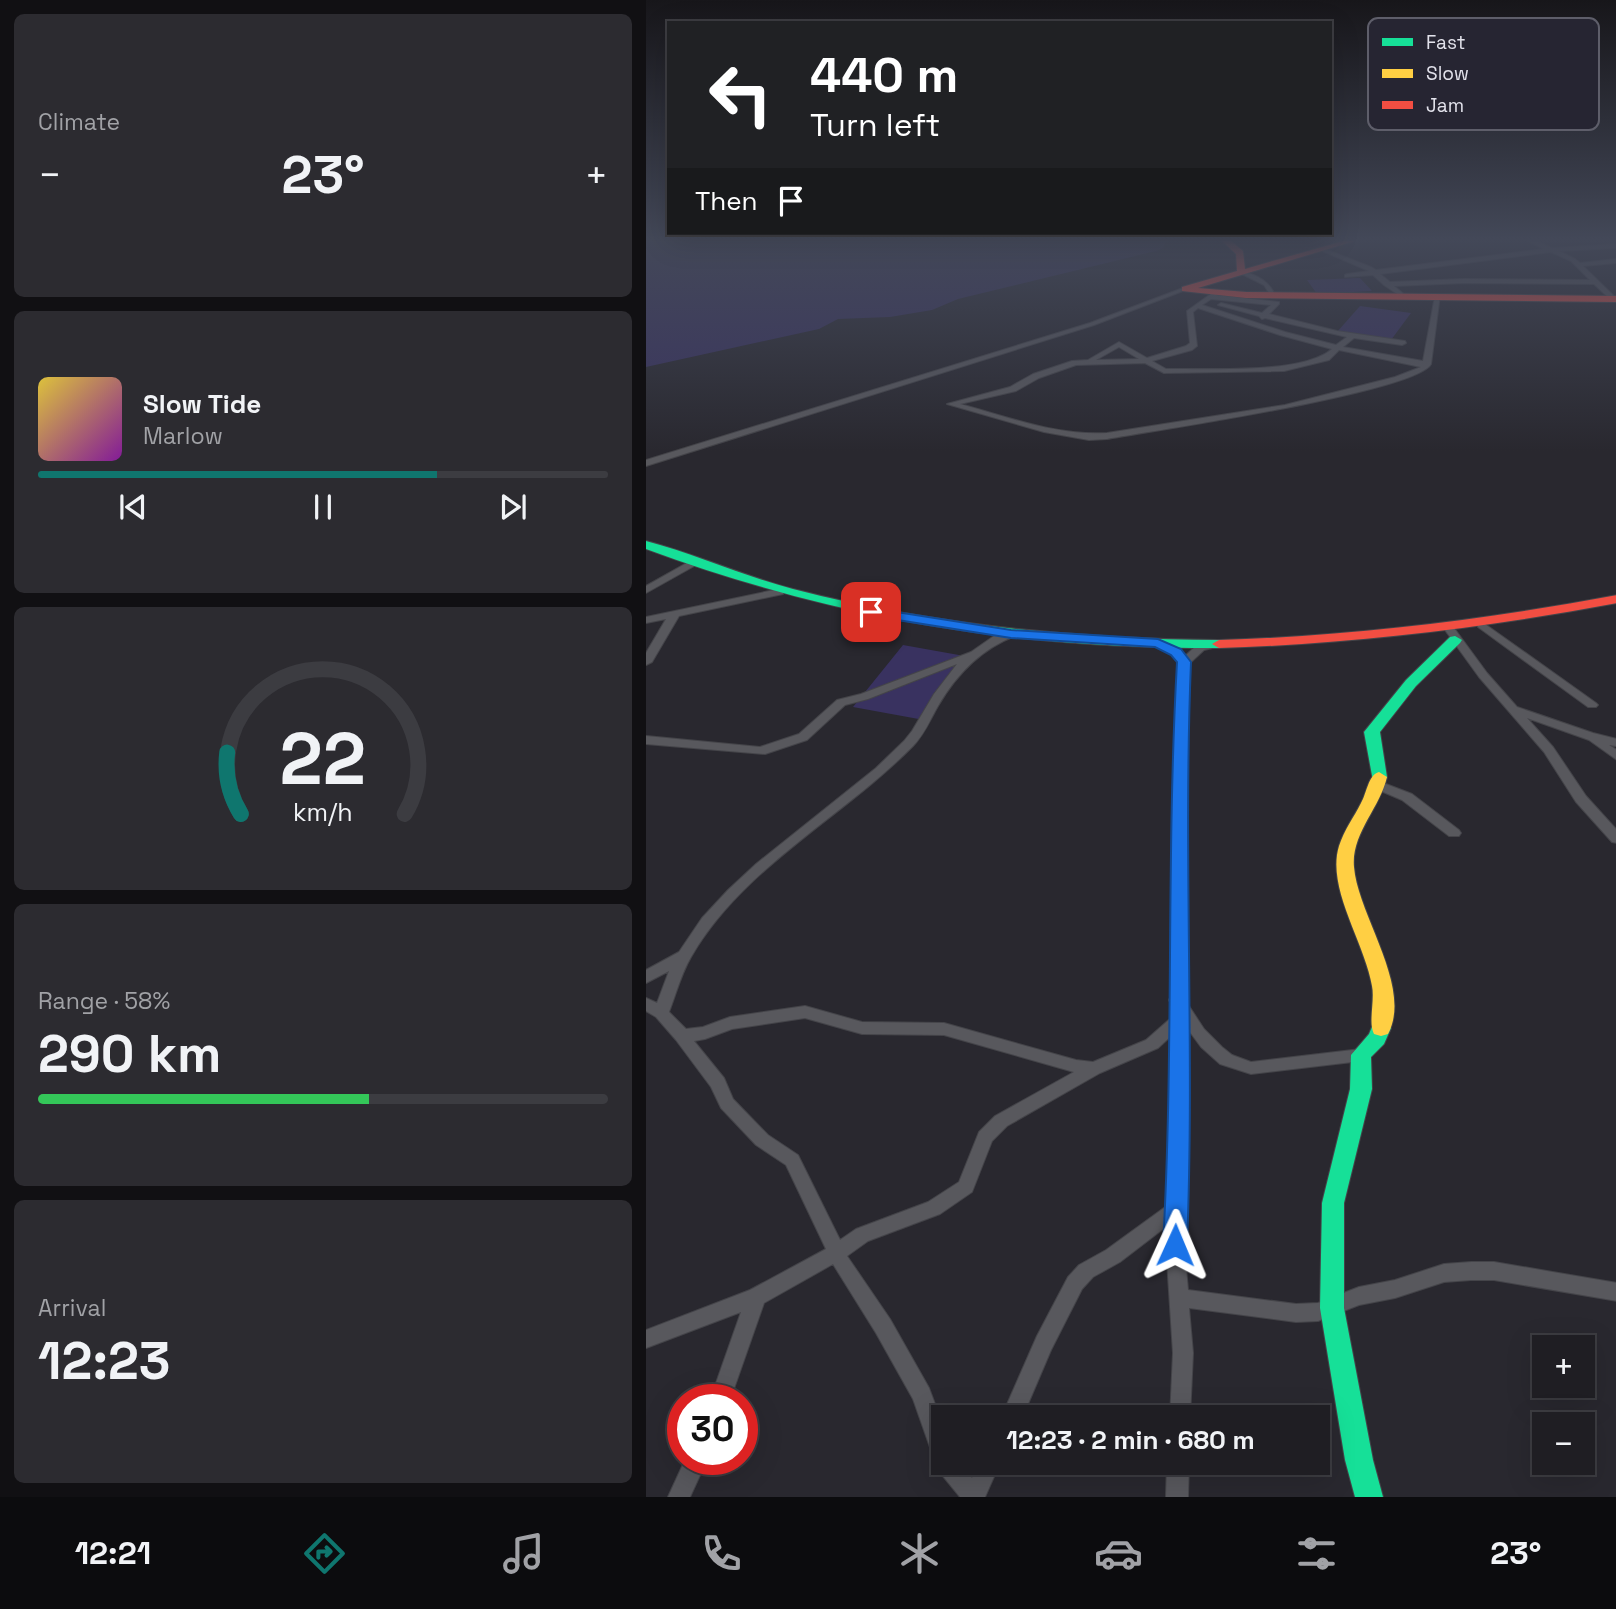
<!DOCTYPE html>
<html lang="en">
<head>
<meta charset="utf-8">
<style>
  :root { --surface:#1f1e23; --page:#2c2b30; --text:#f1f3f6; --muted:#a1a2a6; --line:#3c3c41; --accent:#0f766e }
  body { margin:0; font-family:"Space Grotesk",sans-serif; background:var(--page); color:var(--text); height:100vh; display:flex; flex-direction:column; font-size:26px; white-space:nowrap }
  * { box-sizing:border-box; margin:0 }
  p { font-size:23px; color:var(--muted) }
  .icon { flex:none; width:38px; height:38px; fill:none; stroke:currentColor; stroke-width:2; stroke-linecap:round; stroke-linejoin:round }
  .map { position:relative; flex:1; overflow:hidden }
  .panel { display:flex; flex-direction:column; gap:14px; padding:14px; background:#111013; width:646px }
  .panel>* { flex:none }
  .banner { position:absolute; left:21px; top:21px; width:665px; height:214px; border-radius:0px; box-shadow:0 7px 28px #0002,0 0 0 2px var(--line); background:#202124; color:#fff; overflow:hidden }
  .fabs { position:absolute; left:886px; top:1335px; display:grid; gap:14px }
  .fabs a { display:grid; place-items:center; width:63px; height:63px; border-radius:0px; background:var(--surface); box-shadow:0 7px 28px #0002,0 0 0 2px var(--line); font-size:35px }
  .speed { position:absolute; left:21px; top:1384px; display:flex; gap:14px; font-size:35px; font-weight:700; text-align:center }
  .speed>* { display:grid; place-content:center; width:91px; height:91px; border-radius:50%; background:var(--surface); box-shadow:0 7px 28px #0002,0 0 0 2px var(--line); line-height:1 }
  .speed .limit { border:10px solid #d22; background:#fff; color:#111 }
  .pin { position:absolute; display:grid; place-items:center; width:60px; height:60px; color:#fff; margin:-30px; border-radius:14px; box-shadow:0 4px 10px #0006 }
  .me { position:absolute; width:77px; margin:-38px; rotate:1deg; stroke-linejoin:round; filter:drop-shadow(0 0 5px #0008) }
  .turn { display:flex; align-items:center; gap:24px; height:147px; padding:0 28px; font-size:32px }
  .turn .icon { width:91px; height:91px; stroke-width:2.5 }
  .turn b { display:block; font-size:49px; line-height:60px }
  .then { display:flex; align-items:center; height:66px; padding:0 28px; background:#0003; gap:14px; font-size:26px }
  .big { font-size:52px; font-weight:800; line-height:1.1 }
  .panel .widget { flex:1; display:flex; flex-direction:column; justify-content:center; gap:10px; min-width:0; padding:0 24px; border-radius:10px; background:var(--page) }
  .panel .dial { align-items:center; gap:0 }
  .dial svg { height:182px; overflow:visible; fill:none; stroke:var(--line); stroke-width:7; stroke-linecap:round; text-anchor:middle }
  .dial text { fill:var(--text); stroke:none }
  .song { display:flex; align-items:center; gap:21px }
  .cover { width:84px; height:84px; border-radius:10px; background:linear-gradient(135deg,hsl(50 70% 55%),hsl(290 70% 35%)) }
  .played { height:7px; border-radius:4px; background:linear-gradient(90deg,var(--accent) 70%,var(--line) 70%) }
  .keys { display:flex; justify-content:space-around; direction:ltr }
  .heat { display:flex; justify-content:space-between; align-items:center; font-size:38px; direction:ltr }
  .charge { height:10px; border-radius:5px; background:linear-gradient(90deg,#34c759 58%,var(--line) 0) }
  .trip { position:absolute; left:285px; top:1405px; width:399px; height:70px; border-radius:0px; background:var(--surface); box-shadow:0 7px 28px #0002,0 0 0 2px var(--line); font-weight:800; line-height:70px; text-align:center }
  .menu { display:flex; height:112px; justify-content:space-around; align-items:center; background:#0c0c0e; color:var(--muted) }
  .menu .icon { width:49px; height:49px }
  .menu .selected { color:var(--accent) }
  .menu b { font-size:32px; color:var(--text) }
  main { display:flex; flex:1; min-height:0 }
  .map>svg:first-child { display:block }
  .green { fill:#393260 }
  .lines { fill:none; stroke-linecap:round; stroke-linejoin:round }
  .street-casing { stroke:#444449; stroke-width:2 }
  .fast-casing { stroke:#444449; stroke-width:2 }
  .slow-casing { stroke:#444449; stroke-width:2 }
  .jam-casing { stroke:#444449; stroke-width:2 }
  .street { fill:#58585d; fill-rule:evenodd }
  .fast { fill:#16e098; fill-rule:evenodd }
  .slow { fill:#ffcf43; fill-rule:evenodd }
  .jam { fill:#f24e42; fill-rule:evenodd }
  .route { fill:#1a73e8; stroke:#114b97; stroke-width:2 }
  .key { fill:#262532; stroke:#5e5e6a; stroke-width:2 }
  .key-label { font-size:19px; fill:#e2e2eb }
</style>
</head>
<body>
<main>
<section class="panel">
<div class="widget"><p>Climate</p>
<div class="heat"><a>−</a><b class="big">23°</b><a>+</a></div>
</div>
<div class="widget">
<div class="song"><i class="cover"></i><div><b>Slow Tide</b><p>Marlow</p></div></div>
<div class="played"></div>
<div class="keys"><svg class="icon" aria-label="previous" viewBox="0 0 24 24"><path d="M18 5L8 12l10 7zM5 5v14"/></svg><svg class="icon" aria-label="pause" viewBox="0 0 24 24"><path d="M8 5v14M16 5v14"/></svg><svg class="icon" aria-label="next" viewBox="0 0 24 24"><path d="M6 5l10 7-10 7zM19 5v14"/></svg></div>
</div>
<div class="widget dial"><svg viewBox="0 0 100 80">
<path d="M14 69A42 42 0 1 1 86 69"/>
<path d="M14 69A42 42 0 0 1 8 42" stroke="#0f766e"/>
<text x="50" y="56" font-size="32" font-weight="700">22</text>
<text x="50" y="72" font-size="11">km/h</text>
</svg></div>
<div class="widget"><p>Range · 58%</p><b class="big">290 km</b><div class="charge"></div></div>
<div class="widget"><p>Arrival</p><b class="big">12:23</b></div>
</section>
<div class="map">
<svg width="971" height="1497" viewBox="0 0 971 1497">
  <rect width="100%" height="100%" fill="#29282f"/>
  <!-- green -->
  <path class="green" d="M 0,241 L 520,241 L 517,248 L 510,251 L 312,299 L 286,310 L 244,317 L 192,319 L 173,329 L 0,367 Z
    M 714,278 L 726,291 L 671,294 L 661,280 Z
    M 714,306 L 765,313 L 745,340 L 691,332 Z
    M 257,645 L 324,657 L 278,720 L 207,707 Z"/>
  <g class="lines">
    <defs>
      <path id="street" d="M 882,241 L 890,241 L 906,248 L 971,244 L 971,248 L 913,251 L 929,259 L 934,263 L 971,259 L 971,263 L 937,266 L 971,299 L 965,300 L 948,284 L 818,283 L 748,286 L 760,296 L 757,298 L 738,285 L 727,275 L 699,277 L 699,275 L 701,274 L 723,271 L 674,250 L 679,249 L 725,267 L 730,270 L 898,249 ZM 905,252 L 925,261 L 944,280 L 818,279 L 744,282 L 734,274 Z
        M 596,272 C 611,274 625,283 629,296 L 625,296 L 618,285 L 596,274 Z
        M 537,288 L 542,289 L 448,325 L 0,466 L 0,460 L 444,323 Z
        M 569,291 L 572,293 L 570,295 L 633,302 L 633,304 L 623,314 L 691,331 L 759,341 L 760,343 L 756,345 L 708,338 L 697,347 L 777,361 L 789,296 L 794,295 L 785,364 C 770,392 506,431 461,439 L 443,440 L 398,432 L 301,404 L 364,387 L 387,374 L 426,361 L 442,360 L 473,342 L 501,358 L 540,346 L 544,343 L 541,311 ZM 565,299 L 625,305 L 616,313 L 575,303 L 572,305 L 613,316 L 616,319 L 619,318 L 701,337 L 690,345 L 639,332 L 556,305 ZM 552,308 L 634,335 L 686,349 C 656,375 561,368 520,369 L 506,361 L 546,350 L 551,346 L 547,312 ZM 473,347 L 493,359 L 450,360 ZM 693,350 L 775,367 L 749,377 L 639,405 L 461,433 C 411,436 362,417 314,404 L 370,391 L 393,378 L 430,365 L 499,363 L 518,373 L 638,371 L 683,360 Z
        M 46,560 L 50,561 L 50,565 L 0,593 L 0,586 Z
        M 133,589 L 138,592 L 137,594 L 33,616 L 6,662 L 0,665 L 0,653 L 20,619 L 0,623 L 0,617 Z
        M 836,622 L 950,703 L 952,705 L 950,707 L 942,707 L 832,627 L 831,625 L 832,623 Z
        M 804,627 L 808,628 L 841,673 L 871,707 L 947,733 L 971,739 L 971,746 L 963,745 L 971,750 L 971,760 L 943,740 L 881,718 L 907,747 L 940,796 L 971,830 L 971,843 L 966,842 L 930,802 L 898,752 L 833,677 L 799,630 Z
        M 365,631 L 370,634 L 369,636 C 335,649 310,675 292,706 C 284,720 278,735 267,746 C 195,819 97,867 45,957 C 35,974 30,994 23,1012 L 40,1029 L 57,1027 L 84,1017 L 159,1006 L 216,1022 L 298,1023 L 430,1060 L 447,1062 L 500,1040 L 525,1018 L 525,1004 L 523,1000 L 525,996 L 527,774 L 532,662 L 526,654 L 506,643 L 511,640 C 521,643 532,647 539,656 L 550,646 L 571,643 L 572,645 L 571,647 L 558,650 L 544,663 L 539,774 L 541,1003 L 558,1029 L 576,1047 L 586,1055 L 605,1062 L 715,1049 L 721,1051 L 723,1055 L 721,1059 L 715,1061 L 605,1074 L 574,1064 L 555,1047 L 541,1028 L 542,1168 L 538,1245 L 542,1290 L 650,1304 L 672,1303 L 713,1287 L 749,1280 L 798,1264 L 825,1262 L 848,1262 L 971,1283 L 971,1301 L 848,1280 L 825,1280 L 798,1282 L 749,1298 L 713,1305 L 672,1321 L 650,1322 L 543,1308 L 547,1353 L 544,1418 L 524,1418 L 527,1353 L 520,1245 L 521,1226 L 474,1262 L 447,1277 L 436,1289 L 405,1350 L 376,1418 L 355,1418 L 391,1336 L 422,1277 L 433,1265 L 460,1250 L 522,1205 L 525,1036 L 512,1048 L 454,1073 L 361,1126 L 346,1141 L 326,1192 L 294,1214 L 222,1241 L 201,1256 L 244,1319 L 283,1388 L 298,1428 L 298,1463 L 313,1463 L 326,1478 L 332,1463 L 354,1463 L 339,1497 L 314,1497 L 292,1470 L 267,1399 L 230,1333 L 187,1264 L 118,1303 L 84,1400 L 64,1400 L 95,1312 L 0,1348 L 0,1330 L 104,1290 L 180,1249 L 140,1165 L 110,1145 L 75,1108 L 65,1087 L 30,1040 L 10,1017 L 0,1011 L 0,998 L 11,1003 L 23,971 L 0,983 L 0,970 L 33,952 L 56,918 L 82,890 L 110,864 L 230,768 L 258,741 L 266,731 L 288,694 L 311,664 L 222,699 L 199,705 L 161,740 L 119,754 L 0,744 L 0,736 L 114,747 L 153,734 L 191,700 L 215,694 L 325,652 L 348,636 ZM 159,1018 L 216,1034 L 298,1035 L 428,1072 L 349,1116 L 333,1132 L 313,1182 L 282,1202 L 210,1229 L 194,1240 L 152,1155 L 122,1135 L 87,1099 L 78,1078 L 48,1041 L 59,1039 L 86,1029 Z
        M 732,781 L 766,794 L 813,830 L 815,833 L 813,836 L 803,836 L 756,800 L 728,788 L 726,785 L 728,782 Z
        M 39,1460 L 61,1460 L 44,1497 L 22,1497 Z
        M 521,1463 L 543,1463 L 542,1497 L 520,1497 Z"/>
      <path id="fast" d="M 0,541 C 50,554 97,576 147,589 C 287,625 428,639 573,640 L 580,644 L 573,648 C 367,648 194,620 0,549 Z
        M 809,636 L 816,640 L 814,643 L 770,686 L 734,732 L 741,777 L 739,781 L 727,781 L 718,732 L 760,680 L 804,637 Z
        M 735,1020 L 742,1022 L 745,1028 L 738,1044 L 725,1057 L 726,1089 L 698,1203 L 698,1308 L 727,1460 L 737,1497 L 709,1497 L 699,1460 L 674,1308 L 676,1203 L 704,1089 L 705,1055 L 723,1034 L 728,1022 Z"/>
      <path id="slow" d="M 733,772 L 741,777 C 734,808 705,834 708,867 C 712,916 767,987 742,1034 L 735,1036 L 728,1034 C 722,1023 729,1000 726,986 C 719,943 680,888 693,846 C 698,830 708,817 715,803 C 721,793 722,775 733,772 Z"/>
      <path id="jam" d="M 576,241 L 585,241 L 597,251 L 599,269 L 697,241 L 709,241 L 552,288 L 600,292 L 971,296 L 971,302 L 600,298 L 536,291 L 536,287 L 591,271 L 590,254 Z
        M 971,595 L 971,603 C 839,628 707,644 573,648 L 566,644 L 573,640 C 707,636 839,620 971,595 Z"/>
    </defs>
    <!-- street casing -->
    <use href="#street" class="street-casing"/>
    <!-- fast casing -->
    <use href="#fast" class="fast-casing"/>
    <!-- slow casing -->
    <use href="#slow" class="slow-casing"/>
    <!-- jam casing -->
    <use href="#jam" class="jam-casing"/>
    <!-- street -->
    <use href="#street" class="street"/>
    <!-- fast -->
    <use href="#fast" class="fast"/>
    <!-- slow -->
    <use href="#slow" class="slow"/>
    <!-- jam -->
    <use href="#jam" class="jam"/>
  </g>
  <!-- sky -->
  <linearGradient id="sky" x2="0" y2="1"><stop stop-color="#17161a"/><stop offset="0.53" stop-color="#434858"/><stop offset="1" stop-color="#434858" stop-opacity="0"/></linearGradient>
  <rect width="971" height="451" fill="url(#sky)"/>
  <!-- route -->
  <path class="route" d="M 225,608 L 365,630 L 512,639 L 535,649 L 545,662 C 537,856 549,1051 541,1245 L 537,1253 L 529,1256 L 520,1253 L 517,1245 C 528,1051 520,857 531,662 L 525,655 L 509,647 L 365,638 L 220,615 L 218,612 Z"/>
  <!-- legend -->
  <rect x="722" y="18" width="231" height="112" rx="10" class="key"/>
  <rect x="736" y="38" width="31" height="8" fill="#16e098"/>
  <rect x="736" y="69" width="31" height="9" fill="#ffcf43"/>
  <rect x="736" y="101" width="31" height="8" fill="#f24e42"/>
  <g class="key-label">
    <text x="780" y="49">Fast</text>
    <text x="780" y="80">Slow</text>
    <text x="780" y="112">Jam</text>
  </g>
</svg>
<div class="fabs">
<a>+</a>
<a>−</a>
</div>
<div class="speed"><div class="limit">30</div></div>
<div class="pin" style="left:225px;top:612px;background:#d93025"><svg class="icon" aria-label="arrive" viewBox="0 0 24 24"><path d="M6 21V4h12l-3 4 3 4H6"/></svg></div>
<svg class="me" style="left:529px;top:1245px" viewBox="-20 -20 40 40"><path d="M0-17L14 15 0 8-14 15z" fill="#1a73e8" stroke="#fff" stroke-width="4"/></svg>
<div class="trip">12:23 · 2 min · 680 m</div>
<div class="banner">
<div class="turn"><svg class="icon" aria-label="left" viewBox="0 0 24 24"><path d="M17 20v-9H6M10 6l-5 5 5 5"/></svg><div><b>440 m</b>Turn left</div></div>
<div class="then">Then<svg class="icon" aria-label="arrive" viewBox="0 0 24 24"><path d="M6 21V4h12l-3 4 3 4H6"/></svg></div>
</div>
</div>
</main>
<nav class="menu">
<b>12:21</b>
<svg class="icon selected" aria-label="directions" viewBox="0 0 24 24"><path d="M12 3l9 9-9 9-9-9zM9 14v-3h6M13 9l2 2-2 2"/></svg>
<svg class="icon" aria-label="music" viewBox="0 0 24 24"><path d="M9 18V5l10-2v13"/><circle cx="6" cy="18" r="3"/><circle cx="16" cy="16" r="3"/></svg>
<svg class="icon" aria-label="phone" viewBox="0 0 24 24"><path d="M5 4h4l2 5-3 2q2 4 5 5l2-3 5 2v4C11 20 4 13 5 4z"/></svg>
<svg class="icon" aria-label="climate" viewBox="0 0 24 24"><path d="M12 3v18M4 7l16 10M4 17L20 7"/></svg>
<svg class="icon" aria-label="car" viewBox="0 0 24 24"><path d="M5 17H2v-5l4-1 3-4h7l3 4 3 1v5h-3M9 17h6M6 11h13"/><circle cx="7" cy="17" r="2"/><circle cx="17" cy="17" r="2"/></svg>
<svg class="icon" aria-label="filters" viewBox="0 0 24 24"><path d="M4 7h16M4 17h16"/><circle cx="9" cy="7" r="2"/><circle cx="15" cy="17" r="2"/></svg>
<b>23°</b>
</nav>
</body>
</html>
